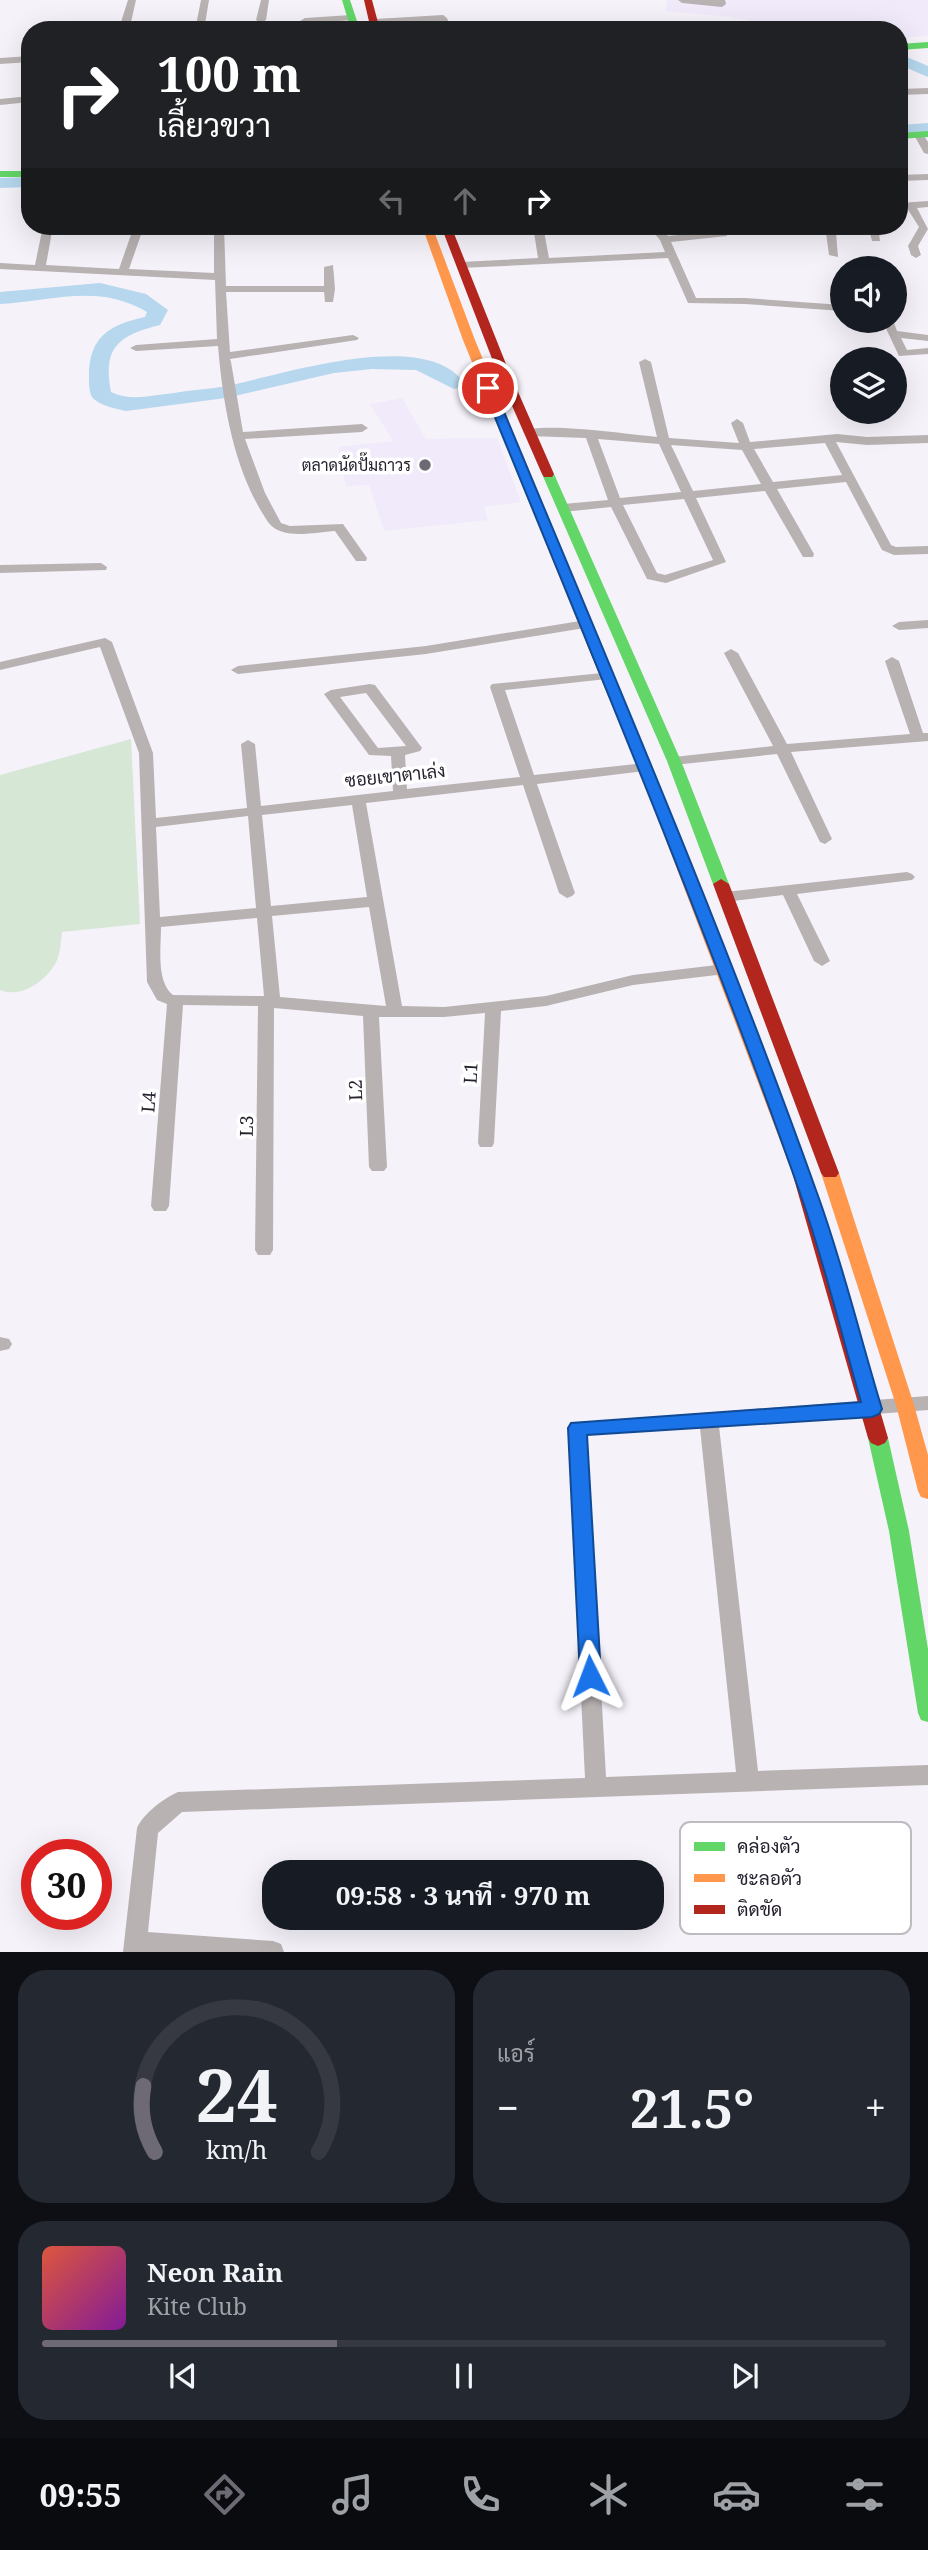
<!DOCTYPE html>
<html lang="th">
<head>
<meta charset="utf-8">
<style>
  :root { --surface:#171b24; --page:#242831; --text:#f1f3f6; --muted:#9ea1a6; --line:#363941; --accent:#6e6a75 }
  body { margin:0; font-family:"Noto Serif",Sarabun,serif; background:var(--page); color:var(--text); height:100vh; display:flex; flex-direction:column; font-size:26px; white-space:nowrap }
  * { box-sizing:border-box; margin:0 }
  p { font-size:23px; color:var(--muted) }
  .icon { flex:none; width:38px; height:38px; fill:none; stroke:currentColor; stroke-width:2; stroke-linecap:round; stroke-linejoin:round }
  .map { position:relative; height:1952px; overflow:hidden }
  .sheet { display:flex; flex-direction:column; gap:18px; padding:18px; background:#0d0f14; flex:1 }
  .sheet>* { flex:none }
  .guide { position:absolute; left:21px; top:21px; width:887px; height:214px; border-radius:28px; box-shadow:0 7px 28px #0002; background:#202124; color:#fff; overflow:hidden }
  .tools { position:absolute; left:830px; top:256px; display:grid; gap:14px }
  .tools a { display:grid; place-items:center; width:77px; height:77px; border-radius:50%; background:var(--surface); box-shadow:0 7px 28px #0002; font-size:35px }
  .speed { position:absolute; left:21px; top:1839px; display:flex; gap:14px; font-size:35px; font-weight:700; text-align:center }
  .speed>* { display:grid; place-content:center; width:91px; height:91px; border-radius:50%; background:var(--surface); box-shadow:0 7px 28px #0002; line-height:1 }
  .speed .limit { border:10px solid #d22; background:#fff; color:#111 }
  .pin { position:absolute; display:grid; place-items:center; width:60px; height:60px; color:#fff; margin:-30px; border:4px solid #fff; border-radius:50%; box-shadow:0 2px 7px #0007 }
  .me { position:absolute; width:77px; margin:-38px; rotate:357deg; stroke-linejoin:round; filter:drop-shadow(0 0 5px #0008) }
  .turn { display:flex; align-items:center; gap:24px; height:147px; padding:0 21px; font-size:32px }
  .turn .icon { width:91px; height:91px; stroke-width:2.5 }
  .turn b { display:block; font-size:49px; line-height:60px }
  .lanes { display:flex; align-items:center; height:66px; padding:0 21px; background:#0003; justify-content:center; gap:35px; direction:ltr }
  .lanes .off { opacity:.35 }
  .big { font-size:52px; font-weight:700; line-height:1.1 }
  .sheet .tile { flex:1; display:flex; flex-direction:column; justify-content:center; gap:10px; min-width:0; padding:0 24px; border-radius:28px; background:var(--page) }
  .sheet .dial { align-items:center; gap:0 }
  .dial svg { height:182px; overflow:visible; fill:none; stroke:var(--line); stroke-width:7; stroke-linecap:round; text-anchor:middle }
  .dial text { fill:var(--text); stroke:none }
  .song { display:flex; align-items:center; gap:21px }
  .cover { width:84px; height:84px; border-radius:10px; background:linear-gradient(135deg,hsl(10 70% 55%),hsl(290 70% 35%)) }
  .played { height:7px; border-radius:4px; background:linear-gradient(90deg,var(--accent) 35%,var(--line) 35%) }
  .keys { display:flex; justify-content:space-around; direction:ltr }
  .heat { display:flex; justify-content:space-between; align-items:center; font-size:38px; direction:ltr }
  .sheet .tiles { flex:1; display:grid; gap:18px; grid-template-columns:1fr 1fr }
  .tile:last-child { grid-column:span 2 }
  .trip { position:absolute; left:262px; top:1860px; width:402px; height:70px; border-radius:28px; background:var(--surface); box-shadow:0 7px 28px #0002; font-weight:700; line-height:70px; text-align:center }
  .menu { display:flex; height:112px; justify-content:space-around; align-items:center; background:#090b0e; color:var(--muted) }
  .menu .icon { width:49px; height:49px }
  .menu .active { color:var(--accent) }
  .menu b { font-size:32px; color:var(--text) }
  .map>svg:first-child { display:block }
  .built { fill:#f1eafb }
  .green { fill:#d7e7d6 }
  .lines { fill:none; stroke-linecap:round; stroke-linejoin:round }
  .river { fill:#b6d7ed; fill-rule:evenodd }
  .street { fill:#b9b2b3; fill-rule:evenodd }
  .fast { fill:#63d668; fill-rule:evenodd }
  .slow { fill:#ff974d; fill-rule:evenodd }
  .jam { fill:#b3261e; fill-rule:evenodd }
  .route { fill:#1a73e8; stroke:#114b97; stroke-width:2 }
  .poi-dot { fill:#6e6a75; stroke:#fff; stroke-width:2.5 }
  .labels { text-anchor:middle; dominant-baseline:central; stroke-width:7; stroke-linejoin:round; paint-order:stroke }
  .far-poi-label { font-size:16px; fill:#26212e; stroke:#fff; text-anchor:end }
  .street-label { font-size:18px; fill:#26212e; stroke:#fff }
  .key { fill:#fff; stroke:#bebcc0; stroke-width:2 }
  .key-label { font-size:19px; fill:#26212e }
</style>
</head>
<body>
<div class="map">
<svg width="928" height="1952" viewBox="0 0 928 1952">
  <rect width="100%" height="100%" fill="#f5f2fa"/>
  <!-- built -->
  <path class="built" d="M 667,0 L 928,0 L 928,36 L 900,38 L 900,30 L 795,30 L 731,17 L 666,11 Z
    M 402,398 L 426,439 L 497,438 L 521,502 L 484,507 L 488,520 L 384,531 L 369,485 L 346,486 L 338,447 L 393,441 L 370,404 Z"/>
  <!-- green -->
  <path class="green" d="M 131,739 L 140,924 L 62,932 C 61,939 61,947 59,954 C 54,976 23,1000 0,990 L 0,775 Z"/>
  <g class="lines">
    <!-- river -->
    <path class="river" d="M 900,54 L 928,66 L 928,77 L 900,65 Z
      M 928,123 L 928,133 L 900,135 L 900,125 Z
      M 30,177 L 30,187 L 0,188 L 0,178 Z
      M 100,283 L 146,294 L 168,310 L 160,325 C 120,335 102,346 111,392 C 131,402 152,395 174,393 C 191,390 210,389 227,386 C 282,375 425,327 464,383 L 461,387 L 454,389 L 416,370 L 372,369 L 334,373 L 226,398 L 126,411 C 117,409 102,406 95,400 C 89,396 89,385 89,379 C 88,338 108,325 145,317 L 147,312 C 99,283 52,301 0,304 L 0,292 Z"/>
    <!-- street -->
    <path class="street" d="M 128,0 L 136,0 L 131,22 L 126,25 L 121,22 Z
      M 201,0 L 209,0 L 204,30 L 195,30 Z
      M 261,0 L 269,0 L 266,20 L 261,23 L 256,20 Z
      M 678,0 L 725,0 L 726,4 L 722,7 L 682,3 Z
      M 351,15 L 354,16 L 354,20 L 310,23 L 311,30 L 302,30 L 300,21 L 305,18 Z
      M 443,15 L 447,18 L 452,30 L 443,30 L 440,21 L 375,25 L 370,22 L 375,19 Z
      M 30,56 L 30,62 L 0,64 L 0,58 Z
      M 928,88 L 928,94 L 900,95 L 900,89 Z
      M 30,96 L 30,102 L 0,105 L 0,99 Z
      M 919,132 L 922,133 L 928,142 L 928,154 L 924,153 L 914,135 Z
      M 928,174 L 928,180 L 900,181 L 900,175 Z
      M 928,201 L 928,207 L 917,208 L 928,229 L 918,246 L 921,255 L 916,258 L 911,255 L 908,246 L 919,227 L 907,208 L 900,207 L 900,203 Z
      M 43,226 L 53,226 L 46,265 L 119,269 L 134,226 L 144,226 L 129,269 L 214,273 L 214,226 L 224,226 L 226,286 L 324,286 L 324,267 L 333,265 L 335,289 L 333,302 L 325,302 L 324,292 L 226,292 L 230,352 L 353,335 L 359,338 L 357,340 L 230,359 L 231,362 L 243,432 L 362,424 L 368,428 L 362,432 L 245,439 L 265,493 L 281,523 L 290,526 L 343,524 L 367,558 L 366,561 L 356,561 L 335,531 C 315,532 282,541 268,522 C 234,472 223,405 218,346 L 136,351 L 130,348 L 136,345 L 217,339 L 215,280 L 0,269 L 0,263 L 35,265 Z
      M 533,226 L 543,226 L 549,258 L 665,252 L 660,240 L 648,226 L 659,226 L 668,236 L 717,231 L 715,226 L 725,226 L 727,236 L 671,242 L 696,298 L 745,298 L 842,305 L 842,311 L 745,304 L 688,303 L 668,258 L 461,268 L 456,265 L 461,262 L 538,258 Z
      M 822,226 L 832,226 L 836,233 L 838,257 L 829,255 L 826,233 Z
      M 868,226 L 878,226 L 880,241 L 872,241 Z
      M 882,320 L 893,320 L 897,331 L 928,335 L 928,341 L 901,338 L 907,350 L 928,348 L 928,354 L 899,356 Z
      M 645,359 L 651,362 L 669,438 L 739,443 L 731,423 L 737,419 L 743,423 L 750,442 L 837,434 L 867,437 L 928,435 L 928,443 L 867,445 L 836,442 L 891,545 L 896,547 L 928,546 L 928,554 L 894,555 L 882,550 L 846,482 L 777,489 L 814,554 L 813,557 L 803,557 L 765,491 L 696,498 L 726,562 L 666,583 L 647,579 L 611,507 L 563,512 L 557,508 L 563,504 L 608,500 L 586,438 L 529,436 L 523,432 C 537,421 634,435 657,437 L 639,362 ZM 598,439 L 659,444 L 681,492 L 620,498 ZM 825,443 L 842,475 L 773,482 L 754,449 ZM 671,445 L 742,450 L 761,484 L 693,491 ZM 684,499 L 713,560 L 665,575 L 657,573 L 623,505 Z
      M 101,563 L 107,567 L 106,570 L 0,573 L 0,565 Z
      M 586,620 L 591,621 L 591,627 L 426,654 L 238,674 L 231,670 L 238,666 L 426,646 Z
      M 928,620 L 928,628 L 899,630 L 892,626 L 899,622 Z
      M 105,638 L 112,642 L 153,753 L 156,818 L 247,808 L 241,744 L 248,740 L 255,744 L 261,806 L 393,791 L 391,756 L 369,755 L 324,694 L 331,690 L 370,684 L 375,685 L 422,748 L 420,751 L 405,755 L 407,789 L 520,777 L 490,687 L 492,684 L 612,672 L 614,675 L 607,679 L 505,690 L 534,775 L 645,763 L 652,767 L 645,771 L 537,784 L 575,893 L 572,896 L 567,898 L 559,893 L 523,785 L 366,803 L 402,1006 L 444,1007 L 546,996 L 633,975 L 725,964 L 733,969 L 725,974 L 633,985 L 546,1006 L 501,1011 L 494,1143 L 492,1147 L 480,1147 L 478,1143 L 485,1013 L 444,1017 L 379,1017 L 387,1167 L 384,1171 L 372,1171 L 369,1167 L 363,1016 L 274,1008 L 273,1250 L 270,1255 L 258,1255 L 255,1250 L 258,1006 L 183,1005 L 169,1206 L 166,1211 L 154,1211 L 151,1206 L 167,1004 L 157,1000 L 147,982 L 139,753 L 100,647 L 0,670 L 0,662 ZM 366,693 L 406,746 L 378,748 L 340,697 ZM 352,805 L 367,897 L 271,906 L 262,815 ZM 248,816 L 256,908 L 160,917 L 156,827 ZM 369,907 L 386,1006 L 280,997 L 272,916 ZM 257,918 L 264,996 L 173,995 C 156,982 161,947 161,927 Z
      M 731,649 L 738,653 L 787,744 L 910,734 L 885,661 L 892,657 L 899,661 L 923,733 L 928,733 L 928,741 L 791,752 L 832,839 L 825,844 L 820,842 L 777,754 L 674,765 L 667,761 L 674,757 L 773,746 L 724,653 Z
      M 907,872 L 912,874 L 915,877 L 912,880 L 797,894 L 830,961 L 822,966 L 814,961 L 783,895 L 725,902 L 717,897 L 725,892 Z
      M 0,1337 L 9,1339 L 12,1344 L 9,1349 L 0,1351 Z
      M 928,1396 L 928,1410 L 719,1426 L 758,1771 L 928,1765 L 928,1785 L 182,1812 L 158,1833 L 148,1932 L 273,1941 L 281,1944 L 284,1952 L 123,1952 L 137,1828 C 143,1814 164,1798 178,1792 L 585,1778 L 568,1428 L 570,1423 ZM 700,1428 L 736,1772 L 606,1777 L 587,1435 Z"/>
    <!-- fast -->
    <path class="fast" d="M 342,0 L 350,0 L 360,30 L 351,30 Z
      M 928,42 L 928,48 L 900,50 L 900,44 Z
      M 928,131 L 928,137 L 900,139 L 900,133 Z
      M 0,171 L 30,171 L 30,177 L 0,177 Z
      M 548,470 L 554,474 L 681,761 L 729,884 L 726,887 L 721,889 L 713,884 L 667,761 L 542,474 Z
      M 878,1430 L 885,1433 L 888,1438 L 909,1531 L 928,1649 L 928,1722 L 921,1720 L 918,1713 L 889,1531 L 868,1438 L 871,1433 Z"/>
    <!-- slow -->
    <path class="slow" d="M 422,226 L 432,226 L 475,340 L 600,642 L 598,645 L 593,646 L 586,642 L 463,340 Z
      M 654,786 L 661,790 L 810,1172 L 807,1176 L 795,1176 L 792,1172 L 647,790 Z
      M 830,1167 L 836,1169 L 839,1173 L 914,1405 L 928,1455 L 928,1499 L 921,1497 L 918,1491 L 896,1405 L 821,1173 L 824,1169 Z"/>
    <!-- jam -->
    <path class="jam" d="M 364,0 L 372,0 L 380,30 L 371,30 Z
      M 441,226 L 451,226 L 508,369 L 554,474 L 552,477 L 544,477 L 542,474 L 496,369 Z
      M 593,638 L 600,642 L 661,790 L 659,793 L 654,794 L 647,790 L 586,642 Z
      M 721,879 L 729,884 L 839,1173 L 836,1177 L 824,1177 L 821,1173 L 713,884 Z
      M 801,1166 L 807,1168 L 810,1172 L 888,1438 L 885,1443 L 878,1446 L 871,1443 L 868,1438 L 792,1172 L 795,1168 Z"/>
  </g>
  <!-- route -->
  <path class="route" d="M 488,384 L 494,388 C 605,655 720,921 817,1193 C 843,1264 860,1337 882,1409 L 879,1414 L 872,1417 L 587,1435 L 601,1676 L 597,1683 L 590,1686 L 583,1683 L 580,1676 L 568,1428 L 571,1423 L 861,1402 C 841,1333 824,1261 800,1193 C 704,921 592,655 483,388 Z"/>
  <!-- markers -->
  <circle class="poi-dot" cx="425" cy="465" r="7"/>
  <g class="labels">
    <!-- far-poi labels -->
    <g class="far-poi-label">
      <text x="411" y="465">ตลาดนัดปั๊มถาวร</text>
    </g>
    <!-- street labels -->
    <g class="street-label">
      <text transform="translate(395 775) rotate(-6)">ซอยเขาตาเล่ง</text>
      <text transform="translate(470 1073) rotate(-87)">L1</text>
      <text transform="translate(355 1090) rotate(-92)">L2</text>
      <text transform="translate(148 1102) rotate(-86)">L4</text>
      <text transform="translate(246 1126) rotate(-89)">L3</text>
    </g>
  </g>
  <!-- legend -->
  <rect x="680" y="1822" width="231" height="112" rx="10" class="key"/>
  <rect x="694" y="1842" width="31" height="9" fill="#63d668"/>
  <rect x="694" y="1874" width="31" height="8" fill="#ff974d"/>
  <rect x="694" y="1905" width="31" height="9" fill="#b3261e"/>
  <g class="key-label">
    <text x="737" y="1853">คล่องตัว</text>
    <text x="737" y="1885">ชะลอตัว</text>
    <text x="737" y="1916">ติดขัด</text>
  </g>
</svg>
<div class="tools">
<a><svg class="icon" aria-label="sound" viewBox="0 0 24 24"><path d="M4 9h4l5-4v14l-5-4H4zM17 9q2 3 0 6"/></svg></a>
<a><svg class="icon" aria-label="layers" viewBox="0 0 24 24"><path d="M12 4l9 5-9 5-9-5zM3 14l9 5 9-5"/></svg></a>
</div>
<div class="speed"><div class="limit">30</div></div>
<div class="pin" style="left:488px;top:388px;background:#d93025"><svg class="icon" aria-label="arrive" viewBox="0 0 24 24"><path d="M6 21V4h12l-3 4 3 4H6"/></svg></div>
<svg class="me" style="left:590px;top:1676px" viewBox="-20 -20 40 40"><path d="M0-17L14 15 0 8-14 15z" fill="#1a73e8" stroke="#fff" stroke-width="4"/></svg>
<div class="trip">09:58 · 3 นาที · 970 m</div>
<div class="guide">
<div class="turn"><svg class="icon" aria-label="right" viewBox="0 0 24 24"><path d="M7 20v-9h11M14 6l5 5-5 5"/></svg><div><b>100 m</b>เลี้ยวขวา</div></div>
<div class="lanes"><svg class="icon off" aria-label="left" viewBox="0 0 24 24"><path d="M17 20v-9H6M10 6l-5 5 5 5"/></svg><svg class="icon off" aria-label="ahead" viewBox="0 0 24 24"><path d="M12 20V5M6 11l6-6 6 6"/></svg><svg class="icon" aria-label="right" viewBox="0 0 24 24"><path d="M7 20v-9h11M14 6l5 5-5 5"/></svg></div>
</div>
</div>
<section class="sheet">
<div class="tiles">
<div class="tile dial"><svg viewBox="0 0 100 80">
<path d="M14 69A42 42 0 1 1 86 69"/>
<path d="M14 69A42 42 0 0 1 9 40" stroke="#6e6a75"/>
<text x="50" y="56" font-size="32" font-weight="700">24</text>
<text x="50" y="72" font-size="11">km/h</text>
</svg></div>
<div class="tile"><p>แอร์</p>
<div class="heat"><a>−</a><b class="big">21.5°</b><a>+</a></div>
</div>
<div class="tile">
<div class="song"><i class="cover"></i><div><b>Neon Rain</b><p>Kite Club</p></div></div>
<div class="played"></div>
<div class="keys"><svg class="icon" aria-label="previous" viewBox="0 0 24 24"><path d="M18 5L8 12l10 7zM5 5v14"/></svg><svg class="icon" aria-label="pause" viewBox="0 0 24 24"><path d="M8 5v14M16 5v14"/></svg><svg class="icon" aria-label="next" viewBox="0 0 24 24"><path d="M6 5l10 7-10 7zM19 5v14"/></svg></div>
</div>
</div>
</section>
<nav class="menu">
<b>09:55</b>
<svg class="icon active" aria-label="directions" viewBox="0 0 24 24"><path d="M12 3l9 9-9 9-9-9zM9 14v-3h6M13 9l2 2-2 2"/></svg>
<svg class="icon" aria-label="music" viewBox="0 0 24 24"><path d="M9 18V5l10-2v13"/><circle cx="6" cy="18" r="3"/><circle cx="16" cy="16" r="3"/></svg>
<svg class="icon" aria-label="phone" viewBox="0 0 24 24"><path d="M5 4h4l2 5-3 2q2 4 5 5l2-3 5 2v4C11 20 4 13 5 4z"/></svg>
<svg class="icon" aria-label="climate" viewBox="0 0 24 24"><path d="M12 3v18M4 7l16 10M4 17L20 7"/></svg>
<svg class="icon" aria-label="car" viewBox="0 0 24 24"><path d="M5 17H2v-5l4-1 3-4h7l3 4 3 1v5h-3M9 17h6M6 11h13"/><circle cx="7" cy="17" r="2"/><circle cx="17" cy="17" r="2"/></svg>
<svg class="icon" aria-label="filters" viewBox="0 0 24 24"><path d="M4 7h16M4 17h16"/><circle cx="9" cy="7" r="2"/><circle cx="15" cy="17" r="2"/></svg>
</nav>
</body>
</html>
